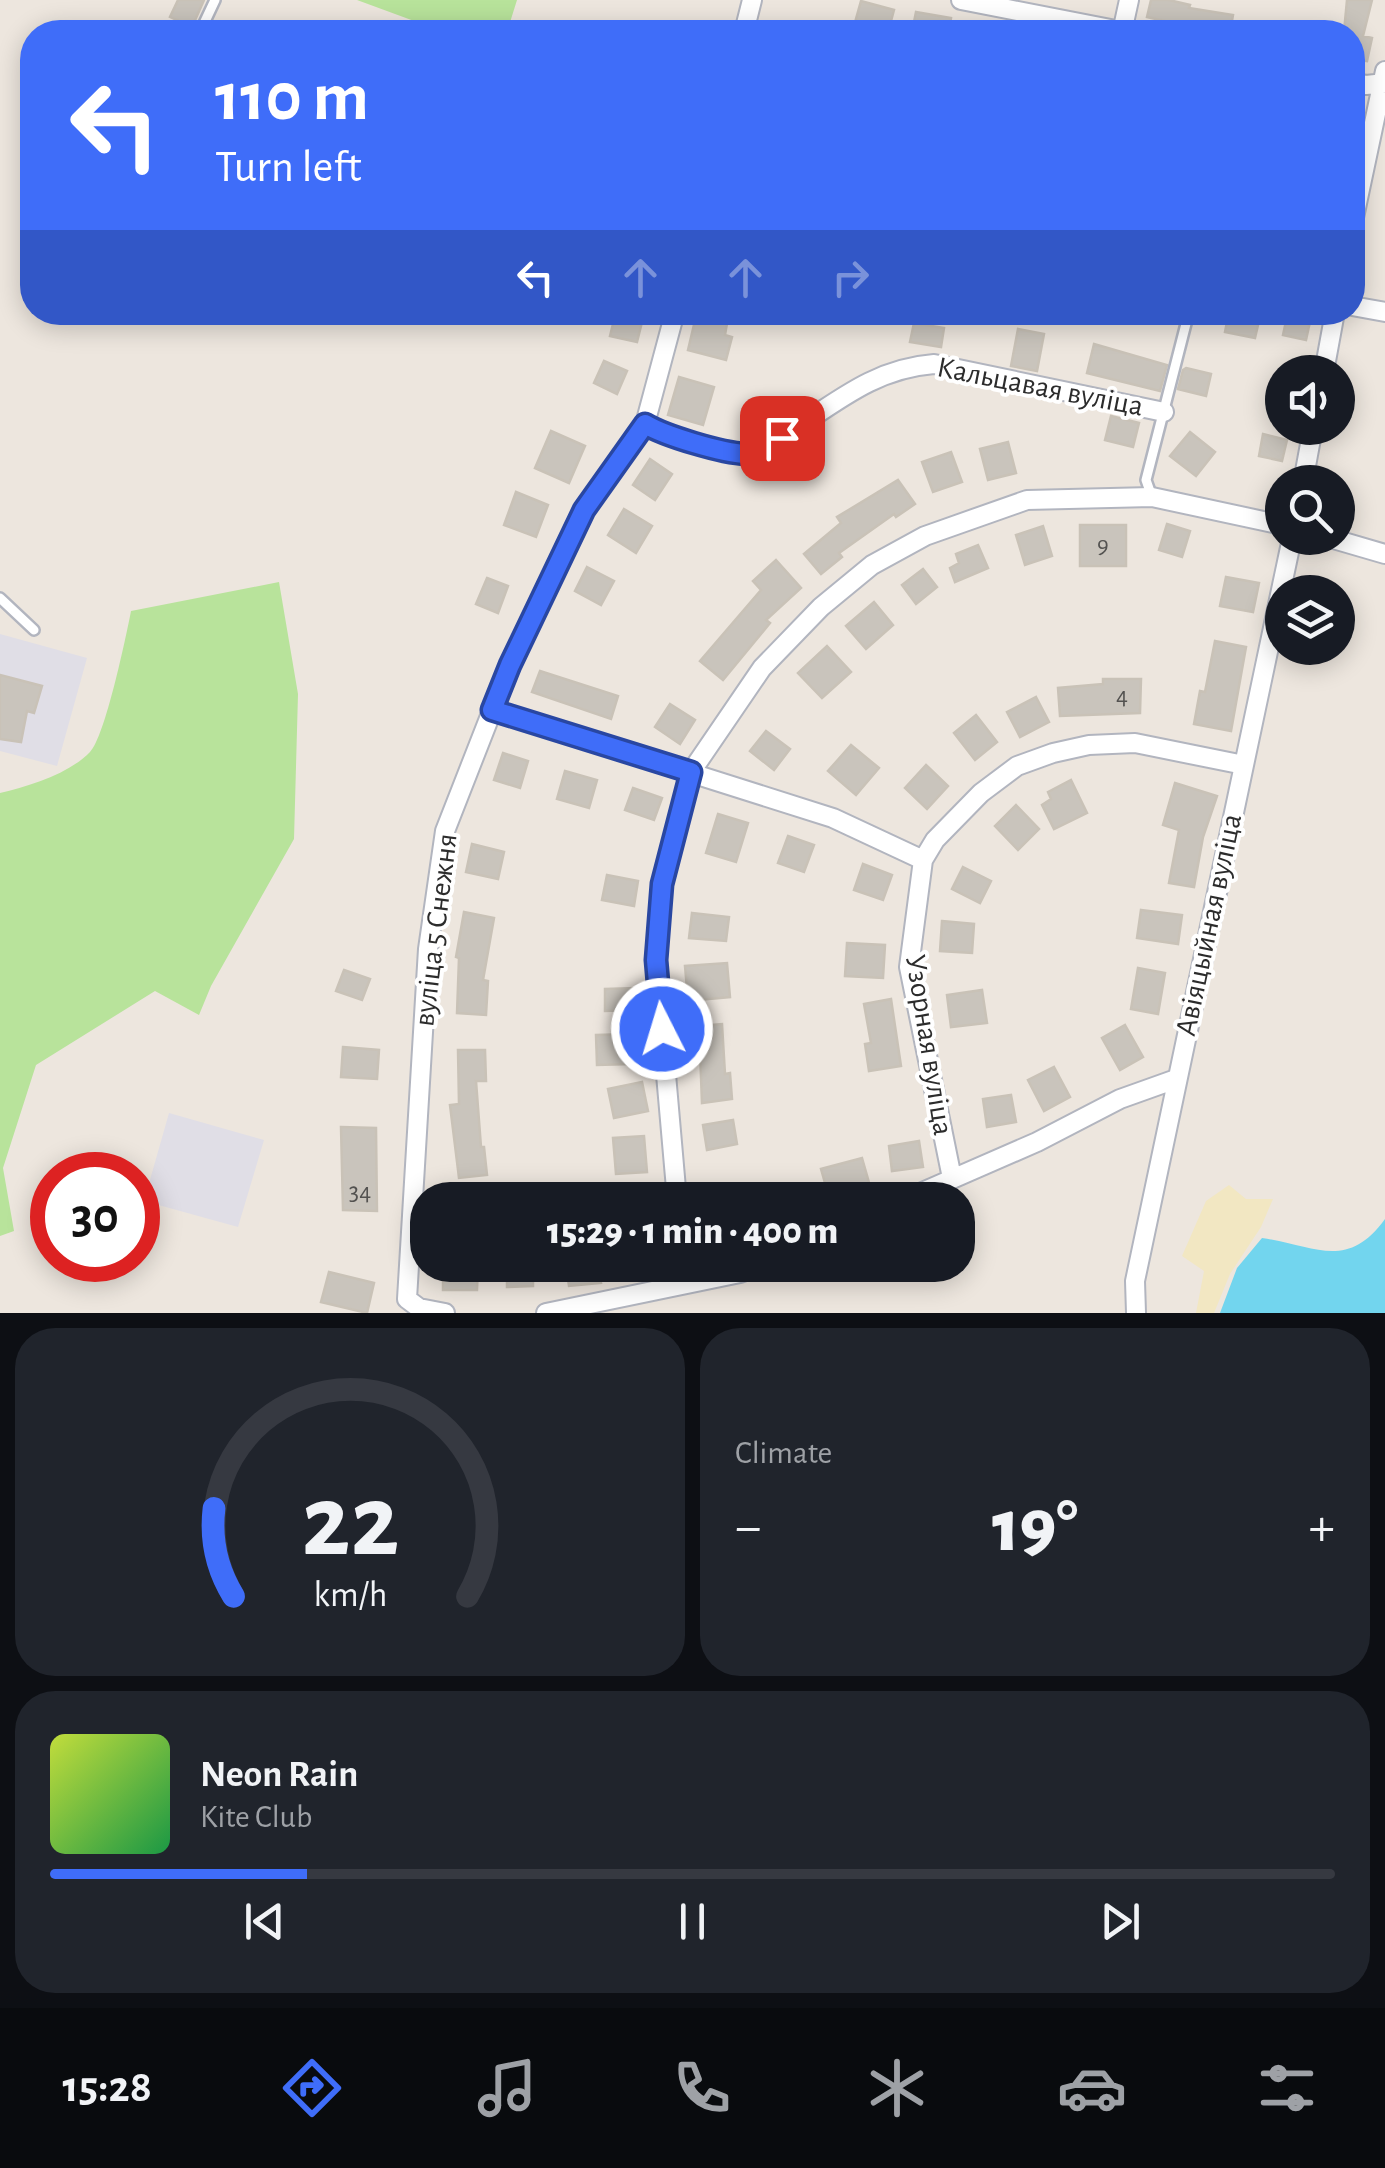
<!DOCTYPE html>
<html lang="en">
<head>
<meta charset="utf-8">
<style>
  :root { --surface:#171b24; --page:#20242c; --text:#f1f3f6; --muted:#9ea1a6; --line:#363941; --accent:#3f6df9 }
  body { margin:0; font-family:"Alegreya Sans",sans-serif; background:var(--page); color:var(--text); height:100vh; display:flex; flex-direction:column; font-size:38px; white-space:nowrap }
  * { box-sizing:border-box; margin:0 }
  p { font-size:32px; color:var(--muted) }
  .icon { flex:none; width:55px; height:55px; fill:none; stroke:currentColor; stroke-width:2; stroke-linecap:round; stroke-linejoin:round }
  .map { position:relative; height:1313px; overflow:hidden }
  .side { display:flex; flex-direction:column; gap:15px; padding:15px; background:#0d0f14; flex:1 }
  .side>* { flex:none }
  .guide { position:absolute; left:20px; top:20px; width:1345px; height:305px; border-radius:40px; box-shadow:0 5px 25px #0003; background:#3f6df9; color:#fff; overflow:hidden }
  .tools { position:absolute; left:1265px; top:355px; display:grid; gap:20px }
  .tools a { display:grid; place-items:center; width:90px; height:90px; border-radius:50%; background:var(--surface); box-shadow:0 5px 25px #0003; font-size:50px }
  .speed { position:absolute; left:30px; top:1152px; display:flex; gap:20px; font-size:50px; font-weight:700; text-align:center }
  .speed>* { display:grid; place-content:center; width:130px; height:130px; border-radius:50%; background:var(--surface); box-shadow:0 5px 25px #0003; line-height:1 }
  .speed .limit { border:15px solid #d22; background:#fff; color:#111 }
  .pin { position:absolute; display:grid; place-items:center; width:85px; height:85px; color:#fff; margin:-42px; border-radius:20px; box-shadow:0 5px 15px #0006 }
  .me { position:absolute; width:110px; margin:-55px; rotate:355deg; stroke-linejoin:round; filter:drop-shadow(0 0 8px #0008) }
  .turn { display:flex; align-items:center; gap:35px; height:210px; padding:0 30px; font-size:45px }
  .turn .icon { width:130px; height:130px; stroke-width:2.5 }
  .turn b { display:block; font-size:70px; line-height:85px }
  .lanes { display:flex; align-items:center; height:95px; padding:0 30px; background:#0003; justify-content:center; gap:50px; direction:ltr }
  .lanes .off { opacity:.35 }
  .big { font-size:75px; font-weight:800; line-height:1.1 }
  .side .card { flex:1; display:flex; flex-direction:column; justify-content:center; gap:15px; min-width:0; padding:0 35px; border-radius:40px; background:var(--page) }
  .side .dial { align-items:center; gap:0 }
  .dial svg { height:260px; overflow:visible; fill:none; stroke:var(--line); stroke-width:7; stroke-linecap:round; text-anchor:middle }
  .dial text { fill:var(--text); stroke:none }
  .song { display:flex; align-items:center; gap:30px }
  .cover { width:120px; height:120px; border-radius:15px; background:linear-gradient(135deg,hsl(70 70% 55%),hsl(140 70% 35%)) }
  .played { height:10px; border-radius:5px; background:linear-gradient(90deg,var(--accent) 20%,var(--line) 20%) }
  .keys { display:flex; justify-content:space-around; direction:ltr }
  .heat { display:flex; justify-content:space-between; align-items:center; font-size:55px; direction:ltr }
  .side .tiles { flex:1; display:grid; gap:15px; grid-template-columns:1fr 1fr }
  .card:last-child { grid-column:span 2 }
  .trip { position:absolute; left:410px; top:1182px; width:565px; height:100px; border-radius:40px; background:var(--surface); box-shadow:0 5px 25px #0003; font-weight:800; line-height:100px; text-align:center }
  .dock { display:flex; height:160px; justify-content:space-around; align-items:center; background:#090b0e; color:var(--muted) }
  .dock .icon { width:70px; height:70px }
  .dock .active { color:var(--accent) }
  .dock b { font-size:45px; color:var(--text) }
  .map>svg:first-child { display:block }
  .industrial { fill:#e0dee6 }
  .green { fill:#b8e39b }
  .sand { fill:#f2e7c2 }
  .water { fill:#72d5ee }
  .building { fill:#c9c4bc; stroke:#c9c2b7; stroke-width:2.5 }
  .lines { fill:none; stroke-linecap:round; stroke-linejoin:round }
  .lane-casing { stroke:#b2b5bf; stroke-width:14 }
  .street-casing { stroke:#b2b5bf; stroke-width:22 }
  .lane { stroke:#fff; stroke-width:9 }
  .street { stroke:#fff; stroke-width:18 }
  .route-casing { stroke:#2947a2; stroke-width:25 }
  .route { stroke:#3f6df9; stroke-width:18 }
  .labels { text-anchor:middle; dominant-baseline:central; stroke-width:8; stroke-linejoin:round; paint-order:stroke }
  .number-label { font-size:25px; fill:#535250 }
  .street-label { font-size:30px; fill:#2c2c2c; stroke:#fff }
</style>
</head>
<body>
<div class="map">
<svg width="1385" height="1313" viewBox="0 0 1385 1313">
  <rect width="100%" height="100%" fill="#ede6de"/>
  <!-- industrial -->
  <path class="industrial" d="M 0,634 L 87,658 L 57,766 L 0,751 Z
    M 169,1113 L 264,1140 L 238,1227 L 144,1201 Z"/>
  <!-- green -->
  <path class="green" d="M 357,0 L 517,0 L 507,32 L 444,32 Z
    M 279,582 L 298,694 L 294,839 L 211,986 L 199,1015 L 155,991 L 36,1065 L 3,1168 L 14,1231 L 0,1236 L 0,793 C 29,786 69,774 90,752 C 105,737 126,637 131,611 Z"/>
  <!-- sand -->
  <path class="sand" d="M 1229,1185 L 1246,1199 L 1273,1199 L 1261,1227 L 1230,1274 L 1214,1313 L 1196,1313 L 1204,1271 L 1182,1256 L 1206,1201 Z"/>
  <!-- water -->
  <path class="water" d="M 1385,1219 L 1385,1313 L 1220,1313 L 1237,1268 L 1262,1238 C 1316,1246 1347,1271 1385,1219 Z"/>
  <!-- building -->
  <path class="building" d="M 178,0 L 204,0 L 192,27 L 170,17 Z
    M 1151,0 L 1169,0 L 1190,5 L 1189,8 L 1233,15 L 1230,32 L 1195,32 L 1195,28 L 1147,17 Z
    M 1347,0 L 1372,0 L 1363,36 L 1372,38 L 1367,61 L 1352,59 L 1352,32 L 1344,32 Z
    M 861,1 L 894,10 L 888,32 L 854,26 Z
    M 916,12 L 951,18 L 949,32 L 912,32 Z
    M 616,312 L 643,318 L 637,342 L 610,336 Z
    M 697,312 L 729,312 L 725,335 L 732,337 L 726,360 L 688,350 Z
    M 1229,312 L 1261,312 L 1255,338 L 1225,332 Z
    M 1288,312 L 1311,317 L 1306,340 L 1283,335 Z
    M 914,323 L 944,328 L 941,347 L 910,342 Z
    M 1018,329 L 1044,334 L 1037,371 L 1011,366 Z
    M 1094,344 L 1167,365 L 1160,391 L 1087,373 Z
    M 604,361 L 627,371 L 617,394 L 594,383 Z
    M 1186,368 L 1211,374 L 1206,396 L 1178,389 L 1183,370 Z
    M 679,377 L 714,387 L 703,425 L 668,415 Z
    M 1111,416 L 1139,423 L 1133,447 L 1105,440 Z
    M 551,431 L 585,446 L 569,483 L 535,468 Z
    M 1190,432 L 1215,452 L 1196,476 L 1170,456 Z
    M 1263,434 L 1287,440 L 1282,461 L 1259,456 Z
    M 1008,442 L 1016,473 L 988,480 L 980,449 Z
    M 951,452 L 962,482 L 933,492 L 922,462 Z
    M 650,459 L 672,474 L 655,500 L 633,485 Z
    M 898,480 L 915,504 L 896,517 L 894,514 L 839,553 L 842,557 L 821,574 L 804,554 L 841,523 L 837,517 Z
    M 516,492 L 548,505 L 536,537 L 504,525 Z
    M 624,509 L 652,526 L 636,553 L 608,535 Z
    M 1167,524 L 1190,531 L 1182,557 L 1159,550 Z
    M 1080,525 L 1126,525 L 1126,566 L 1080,566 Z
    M 1043,526 L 1052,556 L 1025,565 L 1016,535 Z
    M 978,545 L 988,568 L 955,582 L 950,568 L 959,563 L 956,554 Z
    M 776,560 L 801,588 L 766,620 L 770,623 L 723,680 L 700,661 L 761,590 L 753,581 Z
    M 587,567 L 614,581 L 601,605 L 575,591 Z
    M 923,569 L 937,587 L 916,604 L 902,585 Z
    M 1226,577 L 1259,583 L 1253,612 L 1220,606 Z
    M 487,578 L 508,586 L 498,613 L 476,604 Z
    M 874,602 L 893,625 L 866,649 L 846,626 Z
    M 1215,641 L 1246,647 L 1231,731 L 1194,724 L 1200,691 L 1205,692 Z
    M 827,646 L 851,672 L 822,698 L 798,673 Z
    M 540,671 L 618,696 L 611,719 L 532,692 Z
    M 0,675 L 42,686 L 34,713 L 27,711 L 21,742 L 0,739 Z
    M 1103,679 L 1141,679 L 1140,713 L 1060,716 L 1058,688 L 1103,684 Z
    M 1036,697 L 1049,722 L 1020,737 L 1007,712 Z
    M 670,704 L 695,720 L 680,744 L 655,727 Z
    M 976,715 L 997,742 L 975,760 L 954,733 Z
    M 766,731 L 790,749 L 774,770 L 750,751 Z
    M 851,745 L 879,768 L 856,795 L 828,771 Z
    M 503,753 L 528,761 L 520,788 L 494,780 Z
    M 926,765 L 948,786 L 927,809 L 905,788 Z
    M 565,771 L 597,780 L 589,808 L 557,799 Z
    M 1071,780 L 1087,813 L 1054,829 L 1042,805 L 1051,799 L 1048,792 Z
    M 1175,783 L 1217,796 L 1203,837 L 1194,887 L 1169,883 L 1179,830 L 1163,825 Z
    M 633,788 L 662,798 L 654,820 L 625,810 Z
    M 1016,805 L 1039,829 L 1018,850 L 995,826 Z
    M 718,814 L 748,823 L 736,862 L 706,853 Z
    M 788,836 L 814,845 L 804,872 L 778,863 Z
    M 472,844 L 504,852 L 498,879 L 466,872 Z
    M 863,864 L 892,875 L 883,900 L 854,890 Z
    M 963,867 L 991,881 L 980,903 L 952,889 Z
    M 607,875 L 638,881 L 634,906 L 602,900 Z
    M 1141,910 L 1182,915 L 1178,944 L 1137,938 Z
    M 464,912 L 494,918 L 483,980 L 488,981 L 486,1015 L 457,1013 L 459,958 L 456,957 Z
    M 692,913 L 729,917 L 726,941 L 689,938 Z
    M 942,921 L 974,924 L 972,953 L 940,951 Z
    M 847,943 L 885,945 L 883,978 L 845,976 Z
    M 727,963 L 730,997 L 688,1001 L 685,966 Z
    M 1138,968 L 1165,973 L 1158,1014 L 1131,1009 Z
    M 344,970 L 370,979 L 362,1000 L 336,991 Z
    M 636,988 L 637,1010 L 605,1011 L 605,989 Z
    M 982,990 L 987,1023 L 951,1027 L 947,995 Z
    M 891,999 L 901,1066 L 869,1071 L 865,1044 L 871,1043 L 864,1004 Z
    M 722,1024 L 725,1074 L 730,1073 L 732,1099 L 702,1103 L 699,1026 Z
    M 1125,1025 L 1143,1057 L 1120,1070 L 1102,1038 Z
    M 631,1034 L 632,1064 L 597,1065 L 596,1035 Z
    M 343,1047 L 379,1050 L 377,1079 L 341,1077 Z
    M 458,1050 L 485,1050 L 486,1081 L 476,1081 L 481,1147 L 484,1147 L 487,1175 L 459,1178 L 450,1105 L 459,1104 Z
    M 1054,1067 L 1070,1097 L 1044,1111 L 1028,1080 Z
    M 642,1082 L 648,1111 L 614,1118 L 608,1089 Z
    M 1011,1095 L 1016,1122 L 987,1127 L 983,1099 Z
    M 733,1120 L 737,1144 L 707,1150 L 703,1125 Z
    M 341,1127 L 376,1128 L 377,1211 L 343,1210 Z
    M 644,1136 L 647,1172 L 616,1174 L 613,1138 Z
    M 919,1141 L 923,1167 L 892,1171 L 889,1146 Z
    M 862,1158 L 870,1186 L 829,1197 L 821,1169 Z
    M 443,1265 L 478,1265 L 477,1290 L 443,1290 Z
    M 507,1265 L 533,1265 L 533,1286 L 507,1287 Z
    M 566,1265 L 598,1265 L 601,1283 L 569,1286 Z
    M 329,1272 L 374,1283 L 367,1313 L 321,1302 Z"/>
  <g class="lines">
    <defs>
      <path id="lane" d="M 200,32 L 215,0
        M 1152,497 L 1146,480 L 1189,312
        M 0,598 L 34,630"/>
      <path id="street" d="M 961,0 L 1126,32
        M 744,32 L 752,0
        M 1122,32 L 1129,0
        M 1352,82 L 1366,85 L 1385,83
        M 1352,227 L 1385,71
        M 1352,306 L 1385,312
        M 1324,372 L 1335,312
        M 645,424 C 667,437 741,460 764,451 C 777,445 791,433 802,424 C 845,395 881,368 934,364 L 1164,412
        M 1303,482 L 1313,428
        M 1330,538 L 1385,554
        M 492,710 L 833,818 L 923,860
        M 952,1178 L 909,967 L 923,860 L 935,840 L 981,793 L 1017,766 L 1053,753 L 1089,745 L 1135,743 L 1244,765
        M 677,1200 L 656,960 L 662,884 L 691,772 L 762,668 L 821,607 L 872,565 L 925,536 L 1027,500 L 1152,497 L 1282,525
        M 904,1200 L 1037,1142 L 1120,1099 L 1176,1079
        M 445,1313 L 419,1308 L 407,1299 L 428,949 L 445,831 L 510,665 L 583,510 L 645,424 L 675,312
        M 546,1313 L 740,1273 L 761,1265
        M 1136,1313 L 1135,1281 L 1292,538"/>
    </defs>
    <!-- lane casing -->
    <use href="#lane" class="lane-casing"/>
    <!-- street casing -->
    <use href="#street" class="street-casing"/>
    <!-- lane -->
    <use href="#lane" class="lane"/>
    <!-- street -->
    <use href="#street" class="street"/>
  </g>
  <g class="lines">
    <defs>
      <path id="route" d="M 662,1029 L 656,960 L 662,884 L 691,772 L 492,710 L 510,665 L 584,510 L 645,424 C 665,436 722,453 746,454 C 760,455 771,446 782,438"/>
    </defs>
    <!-- route casing -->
    <use href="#route" class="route-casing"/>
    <!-- route -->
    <use href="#route" class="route"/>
  </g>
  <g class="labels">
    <!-- number labels -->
    <g class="number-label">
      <text x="1103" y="545">9</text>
      <text x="1122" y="696">4</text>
      <text x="360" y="1192">34</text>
    </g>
    <!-- street labels -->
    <g class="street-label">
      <text transform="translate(1040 387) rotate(11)">Кальцавая вуліца</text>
      <text transform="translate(1209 925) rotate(-78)">Авіяцыйная вуліца</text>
      <text transform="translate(436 930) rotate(-83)">вуліца 5 Снежня</text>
      <text transform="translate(929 1045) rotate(81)">Узорная вуліца</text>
    </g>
  </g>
</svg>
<div class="tools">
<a><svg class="icon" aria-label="sound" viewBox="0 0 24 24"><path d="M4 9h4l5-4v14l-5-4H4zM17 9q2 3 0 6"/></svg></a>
<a><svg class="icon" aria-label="search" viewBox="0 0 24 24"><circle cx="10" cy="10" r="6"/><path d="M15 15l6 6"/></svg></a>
<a><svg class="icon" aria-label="layers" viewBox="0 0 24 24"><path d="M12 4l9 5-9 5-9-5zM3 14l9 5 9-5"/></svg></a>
</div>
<div class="speed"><div class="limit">30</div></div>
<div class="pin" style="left:782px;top:438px;background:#d93025"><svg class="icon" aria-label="arrive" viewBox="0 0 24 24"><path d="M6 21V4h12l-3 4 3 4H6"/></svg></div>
<svg class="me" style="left:662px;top:1029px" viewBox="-20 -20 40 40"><circle r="17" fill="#3f6df9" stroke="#fff" stroke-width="3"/><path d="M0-11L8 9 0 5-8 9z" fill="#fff"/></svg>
<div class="trip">15:29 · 1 min · 400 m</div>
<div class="guide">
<div class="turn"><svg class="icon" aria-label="left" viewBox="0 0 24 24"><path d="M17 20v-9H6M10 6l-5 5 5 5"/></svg><div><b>110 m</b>Turn left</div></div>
<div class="lanes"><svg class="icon" aria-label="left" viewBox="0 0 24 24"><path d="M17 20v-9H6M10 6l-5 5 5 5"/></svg><svg class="icon off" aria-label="ahead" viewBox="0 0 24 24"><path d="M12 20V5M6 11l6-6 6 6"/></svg><svg class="icon off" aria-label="ahead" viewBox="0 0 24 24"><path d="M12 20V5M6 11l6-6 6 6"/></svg><svg class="icon off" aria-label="right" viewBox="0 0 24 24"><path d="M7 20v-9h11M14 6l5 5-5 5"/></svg></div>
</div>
</div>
<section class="side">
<div class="tiles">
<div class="card dial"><svg viewBox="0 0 100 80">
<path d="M14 69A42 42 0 1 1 86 69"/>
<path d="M14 69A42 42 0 0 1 8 42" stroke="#3f6df9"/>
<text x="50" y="56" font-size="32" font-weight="700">22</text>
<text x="50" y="72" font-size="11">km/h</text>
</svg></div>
<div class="card"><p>Climate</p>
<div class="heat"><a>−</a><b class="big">19°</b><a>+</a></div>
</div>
<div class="card">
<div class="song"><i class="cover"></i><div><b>Neon Rain</b><p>Kite Club</p></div></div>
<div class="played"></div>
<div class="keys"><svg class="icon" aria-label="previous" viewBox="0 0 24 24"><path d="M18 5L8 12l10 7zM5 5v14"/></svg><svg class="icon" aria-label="pause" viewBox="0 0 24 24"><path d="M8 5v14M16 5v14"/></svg><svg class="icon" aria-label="next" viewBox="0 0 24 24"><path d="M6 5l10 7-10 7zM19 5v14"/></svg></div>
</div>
</div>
</section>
<nav class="dock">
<b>15:28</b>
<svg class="icon active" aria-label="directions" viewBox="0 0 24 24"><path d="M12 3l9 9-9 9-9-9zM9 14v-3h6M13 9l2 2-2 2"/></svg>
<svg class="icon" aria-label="music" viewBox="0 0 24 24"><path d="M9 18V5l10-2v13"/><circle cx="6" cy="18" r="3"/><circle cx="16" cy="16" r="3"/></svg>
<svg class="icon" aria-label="phone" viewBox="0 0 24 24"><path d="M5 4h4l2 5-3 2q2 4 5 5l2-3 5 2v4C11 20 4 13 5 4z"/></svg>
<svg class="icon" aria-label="climate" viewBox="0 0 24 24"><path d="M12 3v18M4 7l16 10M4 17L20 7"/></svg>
<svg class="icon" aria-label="car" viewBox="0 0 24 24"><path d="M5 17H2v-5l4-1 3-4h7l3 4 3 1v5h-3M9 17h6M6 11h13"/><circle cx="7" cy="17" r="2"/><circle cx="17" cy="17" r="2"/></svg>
<svg class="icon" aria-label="filters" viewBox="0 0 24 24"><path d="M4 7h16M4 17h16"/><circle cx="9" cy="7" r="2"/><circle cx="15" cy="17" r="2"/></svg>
</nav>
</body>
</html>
